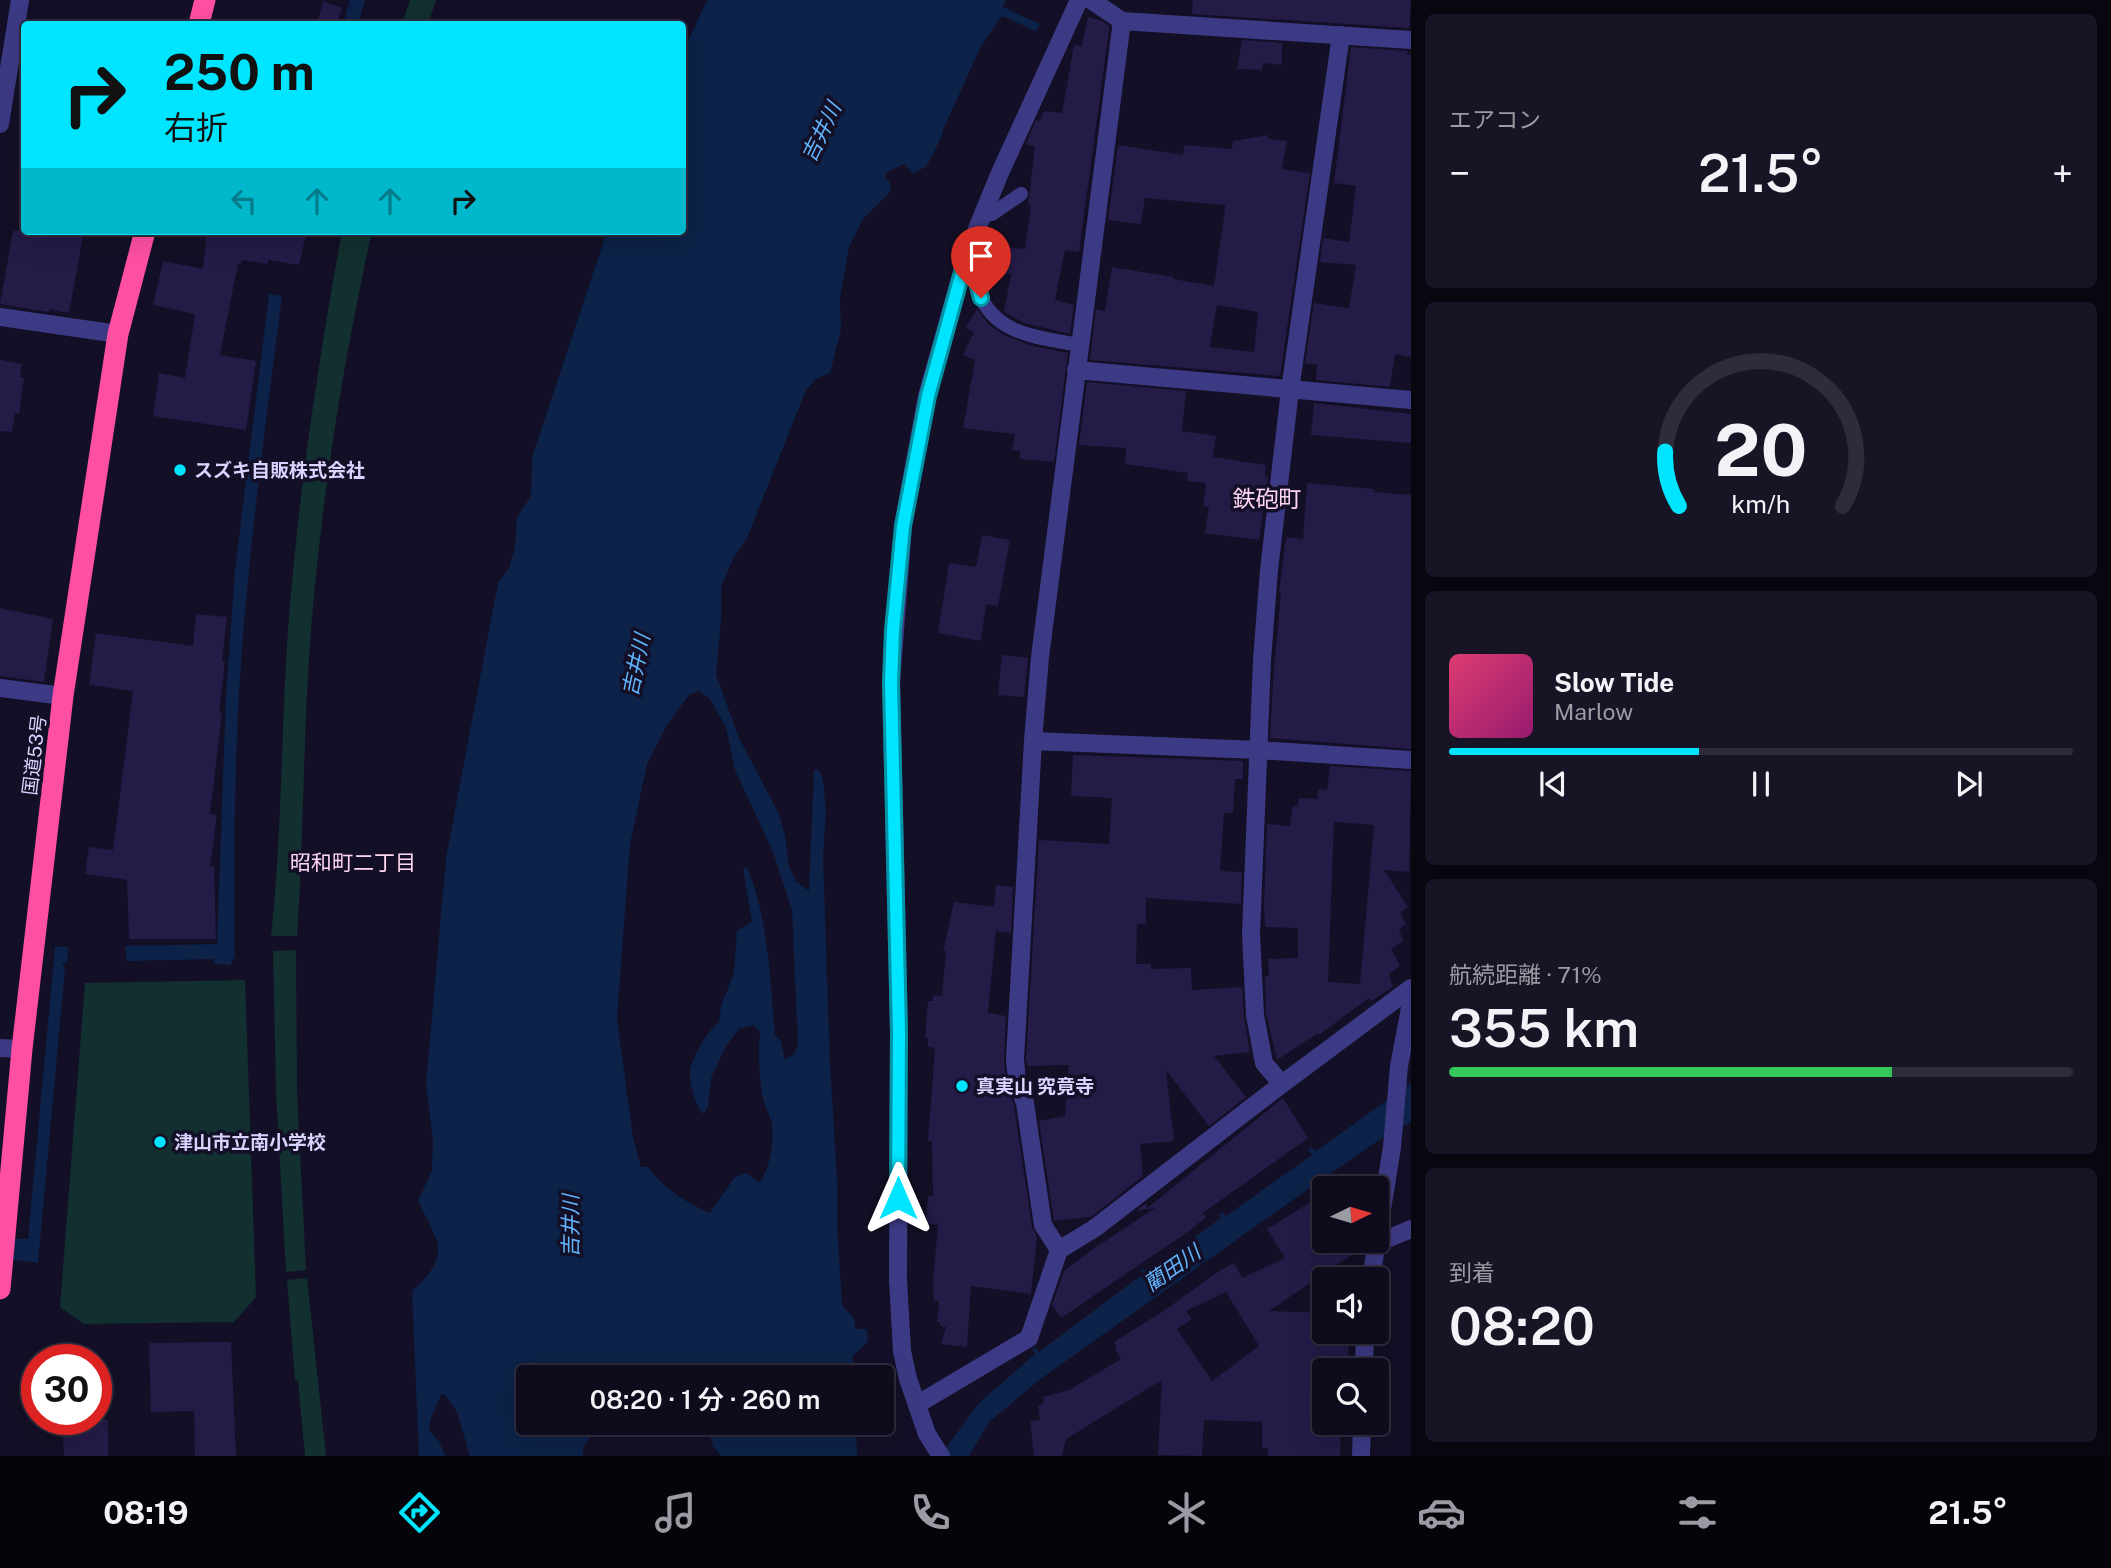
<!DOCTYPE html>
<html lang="ja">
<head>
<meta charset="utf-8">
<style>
  :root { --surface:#0e0b1c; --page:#171425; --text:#f1f3f6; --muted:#9b9ba3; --line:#2e2b3b; --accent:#00e5ff }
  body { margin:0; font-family:"Public Sans","Noto Sans JP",sans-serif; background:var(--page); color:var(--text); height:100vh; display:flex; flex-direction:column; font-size:26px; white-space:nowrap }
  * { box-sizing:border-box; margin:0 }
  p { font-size:23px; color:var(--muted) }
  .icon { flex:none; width:38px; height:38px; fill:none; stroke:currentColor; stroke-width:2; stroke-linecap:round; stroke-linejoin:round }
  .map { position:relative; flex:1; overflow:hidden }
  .panel { display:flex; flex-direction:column; gap:14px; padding:14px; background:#08060f; width:700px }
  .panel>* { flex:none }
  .banner { position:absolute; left:21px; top:21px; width:665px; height:214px; border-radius:7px; box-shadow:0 7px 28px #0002,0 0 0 2px var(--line); background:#00e5ff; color:#111; overflow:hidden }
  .needle { width:46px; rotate:85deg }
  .tools { position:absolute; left:1312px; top:1176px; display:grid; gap:14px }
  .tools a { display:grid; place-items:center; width:77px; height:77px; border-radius:7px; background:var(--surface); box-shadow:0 7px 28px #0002,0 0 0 2px var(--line); font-size:35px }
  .speed { position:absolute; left:21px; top:1344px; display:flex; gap:14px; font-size:35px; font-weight:700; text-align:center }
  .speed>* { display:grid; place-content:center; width:91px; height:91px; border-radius:50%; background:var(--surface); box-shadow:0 7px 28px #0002,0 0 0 2px var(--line); line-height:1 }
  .speed .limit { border:10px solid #d22; background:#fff; color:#111 }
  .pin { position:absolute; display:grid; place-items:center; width:60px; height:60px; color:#fff; margin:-72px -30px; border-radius:50% 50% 50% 0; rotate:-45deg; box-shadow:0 0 7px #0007 }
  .pin .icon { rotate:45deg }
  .me { position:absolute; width:77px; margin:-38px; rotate:0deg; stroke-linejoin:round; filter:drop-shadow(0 0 5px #0008) }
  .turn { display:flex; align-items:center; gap:24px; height:147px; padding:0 28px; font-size:32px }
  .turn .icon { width:91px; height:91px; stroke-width:2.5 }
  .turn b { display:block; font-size:49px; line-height:60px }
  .lanes { display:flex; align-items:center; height:66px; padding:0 28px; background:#0003; justify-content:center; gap:35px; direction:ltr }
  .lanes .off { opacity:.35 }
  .big { font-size:52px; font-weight:600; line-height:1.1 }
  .panel .tile { flex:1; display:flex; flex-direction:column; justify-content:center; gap:10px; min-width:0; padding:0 24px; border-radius:10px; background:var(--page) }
  .panel .dial { align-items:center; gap:0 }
  .dial svg { height:182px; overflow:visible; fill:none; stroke:var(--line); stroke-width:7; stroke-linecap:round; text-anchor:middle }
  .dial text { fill:var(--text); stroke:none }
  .song { display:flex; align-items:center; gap:21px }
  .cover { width:84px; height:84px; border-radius:10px; background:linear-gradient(135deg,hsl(340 70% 55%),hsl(320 70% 35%)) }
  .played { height:7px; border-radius:4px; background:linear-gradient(90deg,var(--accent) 40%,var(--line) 40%) }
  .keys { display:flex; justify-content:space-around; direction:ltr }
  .heat { display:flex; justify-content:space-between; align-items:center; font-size:38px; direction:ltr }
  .charge { height:10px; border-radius:5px; background:linear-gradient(90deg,#34c759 71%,var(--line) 0) }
  .trip { position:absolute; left:516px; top:1365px; width:378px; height:70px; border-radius:7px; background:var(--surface); box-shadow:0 7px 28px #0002,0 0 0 2px var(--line); font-weight:600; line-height:70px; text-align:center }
  .tabs { display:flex; height:112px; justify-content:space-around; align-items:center; background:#06040b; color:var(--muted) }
  .tabs .icon { width:49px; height:49px }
  .tabs .current { color:var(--accent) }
  .tabs b { font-size:32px; color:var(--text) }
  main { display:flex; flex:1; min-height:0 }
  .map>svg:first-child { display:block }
  .green { fill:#12302f }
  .water { fill:#0c2248; fill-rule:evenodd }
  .building { fill:#241b47; fill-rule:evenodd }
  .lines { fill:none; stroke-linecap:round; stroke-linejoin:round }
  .lane { stroke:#3d3a85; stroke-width:14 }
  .street { stroke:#3d3a85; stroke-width:18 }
  .highway { stroke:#ff4fa3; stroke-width:21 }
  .route-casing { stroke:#0095a6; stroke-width:18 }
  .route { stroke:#00e5ff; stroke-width:12 }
  .poi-dot { fill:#00e5ff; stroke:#130f26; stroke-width:2.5 }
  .labels { text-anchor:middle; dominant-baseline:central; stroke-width:7; stroke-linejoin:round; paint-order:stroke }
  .poi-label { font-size:19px; font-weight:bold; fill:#d9d4ff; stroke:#130f26; text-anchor:start }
  .street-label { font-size:19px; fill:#d9d4ff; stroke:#130f26 }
  .water-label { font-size:21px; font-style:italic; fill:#62b6ff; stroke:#130f26 }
  .neighbourhood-label { font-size:21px; fill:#ffd6f0; stroke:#130f26 }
  .quarter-label { font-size:23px; fill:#ffd6f0; stroke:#130f26 }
</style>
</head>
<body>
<main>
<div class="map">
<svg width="1411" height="1456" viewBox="0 0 1411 1456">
  <rect width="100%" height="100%" fill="#130f26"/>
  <!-- green -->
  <path class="green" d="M 410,0 L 436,0 L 428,24 L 402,24 Z
    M 342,231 L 372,231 C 343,362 322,495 311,629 C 303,731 304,834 297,936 L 271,936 C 282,835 281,732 288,630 C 298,496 318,363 342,231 Z
    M 294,950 L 296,951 L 297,1092 L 306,1270 L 286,1272 L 276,1092 L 273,951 Z
    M 245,980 L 256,1297 L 234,1322 L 84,1324 L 60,1307 L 85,983 Z
    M 307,1278 L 326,1456 L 305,1456 L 298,1381 L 295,1380 L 287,1280 Z"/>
  <!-- water -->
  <path class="water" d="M 350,0 L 365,0 L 358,24 L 343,24 Z
    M 707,0 L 1006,0 L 1003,7 L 1040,24 L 1036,31 L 1002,16 L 981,46 L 943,130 C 943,135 930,161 926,167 L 913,173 L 904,164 L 887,172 L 885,177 L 890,183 L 891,191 L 863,219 L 849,247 L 840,298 L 841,329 L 830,373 L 816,379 L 806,390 L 747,538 L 733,559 L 721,588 L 721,620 L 716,675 L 739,738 L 779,814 L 785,835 L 789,866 L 796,881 L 809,891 L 814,770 L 819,770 L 823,779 L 826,811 L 823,857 L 830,1064 L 837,1178 L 837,1225 L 842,1305 L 855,1320 L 855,1329 L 867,1329 L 868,1341 L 853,1356 L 854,1377 L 528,1377 L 528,1423 L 600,1423 L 583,1448 L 583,1456 L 470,1456 L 457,1412 L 445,1395 L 441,1394 C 437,1406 430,1417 429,1429 L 440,1443 L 445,1456 L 419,1456 L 412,1291 C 453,1254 438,1243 418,1201 L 432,1170 L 433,1141 L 426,1084 L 446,858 L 498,583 L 509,568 L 515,548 L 517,517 L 531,496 L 532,458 L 607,231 L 682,231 L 683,52 ZM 699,691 L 710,699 L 726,727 L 735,770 L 773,852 L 792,910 L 798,1045 L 793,1055 L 785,1060 L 781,1041 L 775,1036 C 770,979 769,921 747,867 L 743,868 L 752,921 L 737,931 L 734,973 L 721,1006 L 719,1022 C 708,1030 692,1057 690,1071 C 689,1083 696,1106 703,1114 L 708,1107 L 711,1078 L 726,1046 L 739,1029 L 754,1025 L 760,1032 C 758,1053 759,1073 762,1093 C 763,1104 770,1114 772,1125 C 774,1144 770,1168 759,1183 L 747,1173 L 735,1177 L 710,1213 C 685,1202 664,1189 648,1167 L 641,1167 L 633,1137 L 617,1019 L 630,844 L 647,764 L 667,725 L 689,695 Z
    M 269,294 L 282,296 C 265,428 247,560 239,693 C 234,782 234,871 235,959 L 232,959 L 231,965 L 214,964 L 214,959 L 127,961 L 125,946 L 217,944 L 226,695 L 235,570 Z
    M 55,947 L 68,947 L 67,963 L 62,963 L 65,968 L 38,1263 L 0,1258 L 0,1238 L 28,1239 Z
    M 1411,1083 L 1411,1122 L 1382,1138 L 1270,1216 L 1042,1378 L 989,1422 L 969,1456 L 940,1456 L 979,1403 L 1035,1354 L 1032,1349 L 1035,1347 L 1039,1352 L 1143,1274 L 1141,1270 L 1143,1269 L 1147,1272 L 1221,1218 L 1219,1215 L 1222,1212 L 1226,1216 L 1312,1155 L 1308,1149 L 1312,1147 L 1316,1151 Z
    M 706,1423 L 856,1423 L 857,1456 L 721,1456 L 713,1446 Z"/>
  <!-- building -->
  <path class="building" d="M 1193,0 L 1411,0 L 1409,28 L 1192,14 Z
    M 323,1 L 342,8 L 337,24 L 317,24 Z
    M 1088,17 L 1102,21 L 1109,26 L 1109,30 L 1079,252 L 1065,250 L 1055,300 L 1074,305 L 1070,334 L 1024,323 L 1004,312 L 1011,274 L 996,273 L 1001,246 L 1025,249 L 1031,205 L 1028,205 L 1035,147 L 1026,144 L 1036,120 L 1039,121 L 1044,111 L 1062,113 L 1074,45 L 1082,46 Z
    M 1242,40 L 1282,43 L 1282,65 L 1263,63 L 1262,70 L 1237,69 Z
    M 1351,47 L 1408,51 L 1407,55 L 1411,55 L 1411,357 L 1395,354 L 1390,387 L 1316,380 L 1317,365 L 1305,363 L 1314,303 L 1349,308 L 1356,265 L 1320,262 L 1323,238 L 1349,242 L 1356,186 L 1334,183 Z
    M 1268,135 L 1269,139 L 1287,141 L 1282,169 L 1310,173 L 1280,376 L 1090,360 L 1096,309 L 1105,311 L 1112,267 L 1173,277 L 1173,279 L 1214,286 L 1224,218 L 1225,205 L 1145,198 L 1141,224 L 1108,220 L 1118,145 L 1183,155 L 1184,145 L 1232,149 L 1233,141 ZM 1217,305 L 1258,312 L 1254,352 L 1210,347 Z
    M 13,231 L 84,231 L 69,313 L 49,309 L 49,312 L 0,304 Z
    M 207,231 L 307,231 L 299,265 L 268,260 L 268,264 L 242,260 L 241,264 L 238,263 L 220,355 L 256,361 L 246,430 L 153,416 L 159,373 L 185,378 L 195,314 L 153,305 L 163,261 L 203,269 Z
    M 977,309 L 989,325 L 1004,335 L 1032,346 L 1068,353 L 1054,462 L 1020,459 L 1020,451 L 1012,450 L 1015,434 L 963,428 L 975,360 L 963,355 L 974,332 L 965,328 Z
    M 0,360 L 22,364 L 20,377 L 24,378 L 19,414 L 15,413 L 12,432 L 0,431 Z
    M 1087,382 L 1186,391 L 1182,431 L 1216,436 L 1213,457 L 1266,465 L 1265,477 L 1268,477 L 1259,540 L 1205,533 L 1209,507 L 1203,506 L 1206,483 L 1187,481 L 1188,473 L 1125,464 L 1126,448 L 1079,445 Z
    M 1314,403 L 1411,414 L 1411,443 L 1311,435 Z
    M 1307,483 L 1374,489 L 1374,492 L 1411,495 L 1411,749 L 1270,738 L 1273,681 L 1281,592 L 1279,592 L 1286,537 L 1303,539 Z
    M 982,535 L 1010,540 L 998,606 L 986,604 L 981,641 L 938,633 L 949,563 L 976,567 Z
    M 0,608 L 53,619 L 44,682 L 0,676 Z
    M 196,614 L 227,617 L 222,661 L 225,661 L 219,713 L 222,713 L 210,814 L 217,815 L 210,866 L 214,866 L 216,939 L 129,939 L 127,880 L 85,874 L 89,847 L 113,850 L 133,691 L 89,685 L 96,633 L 193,646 Z
    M 1002,655 L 1028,658 L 1024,697 L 998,695 Z
    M 1073,755 L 1243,761 L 1243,779 L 1235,779 L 1233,813 L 1224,813 L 1220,871 L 1242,872 L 1241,904 L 1146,898 L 1146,924 L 1137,924 L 1136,964 L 1151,964 L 1151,969 L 1191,968 L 1192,990 L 1242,987 L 1244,1017 L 1250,1052 L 1214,1056 L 1246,1097 L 1209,1126 L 1166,1070 L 1174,1141 L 1140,1144 L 1143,1176 L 1091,1217 L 1054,1221 L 1039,1121 L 1065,1116 L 1069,1065 L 1027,1066 L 1026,1059 L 1039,840 L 1109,844 L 1112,798 L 1071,796 Z
    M 1330,766 L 1411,771 L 1409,872 L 1384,870 L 1408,907 L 1400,913 L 1406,924 L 1399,929 L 1403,941 L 1391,949 L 1400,966 L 1389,974 L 1393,987 L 1371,1001 L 1369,998 L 1319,1035 L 1318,1033 L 1277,1060 L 1266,1014 L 1265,976 L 1269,976 L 1268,959 L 1298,958 L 1298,928 L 1266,927 L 1265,925 L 1264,905 L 1267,824 L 1290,826 L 1293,806 L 1298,805 L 1299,798 L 1317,799 L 1318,789 L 1327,790 ZM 1334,822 L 1374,825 L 1360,984 L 1328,982 Z
    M 996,885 L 1013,887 L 1011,933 L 996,931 L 988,1013 L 1006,1016 L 1004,1058 L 1006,1083 L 1014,1106 L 1032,1227 L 1037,1237 L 1031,1294 L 971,1286 L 967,1347 L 941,1344 L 946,1327 L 940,1326 L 940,1322 L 937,1322 L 939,1301 L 934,1301 L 933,1282 L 938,1225 L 926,1224 L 928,1196 L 933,1196 L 932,1141 L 928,1141 L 935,1048 L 928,1047 L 928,1038 L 925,1038 L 928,1001 L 933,1001 L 933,995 L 942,996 L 946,951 L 943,951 L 954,902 L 994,907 Z
    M 1283,1098 L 1308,1138 L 1203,1213 L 1206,1217 L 1189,1231 L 1061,1318 L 1052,1305 L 1064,1271 L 1093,1249 L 1155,1208 L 1136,1211 L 1146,1203 L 1147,1208 Z
    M 1325,1193 L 1325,1241 L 1366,1241 L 1365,1246 L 1269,1311 L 1325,1313 L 1325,1332 L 1349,1332 L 1348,1364 L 1316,1364 L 1316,1422 L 1341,1423 L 1340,1456 L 1268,1456 L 1268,1448 L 1262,1448 L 1262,1422 L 1204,1420 L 1202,1456 L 1158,1455 L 1162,1380 L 1066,1439 L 1062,1456 L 1034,1456 L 1030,1421 L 1040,1420 L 1038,1406 L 1044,1403 L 1043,1397 L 1069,1390 L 1121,1359 L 1115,1349 L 1117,1347 L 1114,1342 L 1165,1310 L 1219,1271 L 1234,1263 L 1242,1278 L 1285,1258 L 1267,1229 ZM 1226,1292 L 1259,1346 L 1212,1381 L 1177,1329 L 1192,1319 L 1186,1311 Z
    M 231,1342 L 236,1456 L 195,1456 L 194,1411 L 151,1412 L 149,1343 Z
    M 62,1419 L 108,1419 L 108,1456 L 64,1456 Z"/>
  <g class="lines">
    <!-- lane -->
    <path class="lane" d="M 983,213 L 992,214 L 1021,194
      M 966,259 C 976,268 974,281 979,293 C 996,336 1040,337 1079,345"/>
    <!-- street -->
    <path class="street" d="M 1091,0 L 1122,21 L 1411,40
      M 0,124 L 20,0
      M 0,317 L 118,334
      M 1076,370 L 1411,400
      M 0,688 L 63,696
      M 1033,741 L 1258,750 L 1411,760
      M 0,1048 L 22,1049
      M 1282,1084 L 1264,1063 L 1255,1015 L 1251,934 L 1262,660 L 1269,570 L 1290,390 L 1341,35
      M 1377,1241 L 1392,1147 L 1399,1066 L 1411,1003
      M 1377,1243 L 1411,1229
      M 1059,1250 L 1043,1225 L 1025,1103 L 1017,1082 L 1015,1059 L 1033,741 L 1040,657 L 1122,21
      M 1371,1279 L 1377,1241
      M 1364,1370 L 1365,1332
      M 918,1404 L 1029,1338 L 1059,1250 L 1095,1228 L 1282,1084 L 1411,988
      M 941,1456 L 927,1434 L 908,1379 L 902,1351 L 898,1280 L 899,1033 L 891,682 L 903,526 L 927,396 L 968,251 L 999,175 L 1079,0
      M 1361,1456 L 1362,1423"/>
    <!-- highway -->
    <path class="highway" d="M 199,24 L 205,0
      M 0,1289 L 22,1049 L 63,696 L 118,334 L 145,231"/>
  </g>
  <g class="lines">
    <defs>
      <path id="route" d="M 898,1198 L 899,1032 L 891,682 L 893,630 L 903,526 L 928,396 L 966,258 L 972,264 L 981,298"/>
    </defs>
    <!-- route casing -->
    <use href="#route" class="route-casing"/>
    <!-- route -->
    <use href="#route" class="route"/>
  </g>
  <!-- markers -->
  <g class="poi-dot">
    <circle cx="180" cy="470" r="7"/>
    <circle cx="962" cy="1086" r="7"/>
    <circle cx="160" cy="1142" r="7"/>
  </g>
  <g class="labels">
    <!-- poi labels -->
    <g class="poi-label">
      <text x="194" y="470">スズキ自販株式会社</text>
      <text x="976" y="1086">真実山 究竟寺</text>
      <text x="174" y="1142">津山市立南小学校</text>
    </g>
    <!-- street labels -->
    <g class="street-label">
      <text transform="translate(34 755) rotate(-83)">国道53号</text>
    </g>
    <!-- water labels -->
    <g class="water-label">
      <text transform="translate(821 132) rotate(-64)">吉井川</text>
      <text transform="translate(636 665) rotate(-78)">吉井川</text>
      <text transform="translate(570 1226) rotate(-90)">吉井川</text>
      <text transform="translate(1172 1268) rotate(-35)">藺田川</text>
    </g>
    <!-- neighbourhood labels -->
    <g class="neighbourhood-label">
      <text x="353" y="862">昭和町二丁目</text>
    </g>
    <!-- quarter labels -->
    <g class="quarter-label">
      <text x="1267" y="498">鉄砲町</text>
    </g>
  </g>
</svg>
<div class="tools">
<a><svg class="needle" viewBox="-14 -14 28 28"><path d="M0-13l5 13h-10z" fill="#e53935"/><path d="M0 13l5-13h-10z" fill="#9b9ba3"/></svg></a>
<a><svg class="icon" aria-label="sound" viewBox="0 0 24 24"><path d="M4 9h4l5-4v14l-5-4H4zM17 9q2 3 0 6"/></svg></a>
<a><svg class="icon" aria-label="search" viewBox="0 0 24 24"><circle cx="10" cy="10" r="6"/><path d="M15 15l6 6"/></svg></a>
</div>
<div class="speed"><div class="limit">30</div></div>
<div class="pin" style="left:981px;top:298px;background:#d93025"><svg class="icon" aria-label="arrive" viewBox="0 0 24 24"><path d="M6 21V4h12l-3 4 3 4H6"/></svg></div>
<svg class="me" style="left:898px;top:1198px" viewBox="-20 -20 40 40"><path d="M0-17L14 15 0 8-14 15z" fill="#00e5ff" stroke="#fff" stroke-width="4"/></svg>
<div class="trip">08:20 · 1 分 · 260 m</div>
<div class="banner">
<div class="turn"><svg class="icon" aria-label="right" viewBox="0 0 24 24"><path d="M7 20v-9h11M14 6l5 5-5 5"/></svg><div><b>250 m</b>右折</div></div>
<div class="lanes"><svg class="icon off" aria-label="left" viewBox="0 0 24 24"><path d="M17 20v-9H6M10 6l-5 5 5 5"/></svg><svg class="icon off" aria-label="ahead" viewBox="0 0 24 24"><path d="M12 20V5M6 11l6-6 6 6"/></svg><svg class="icon off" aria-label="ahead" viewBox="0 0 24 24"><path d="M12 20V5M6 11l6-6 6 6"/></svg><svg class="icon" aria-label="right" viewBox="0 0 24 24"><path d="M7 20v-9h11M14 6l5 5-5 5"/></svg></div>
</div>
</div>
<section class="panel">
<div class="tile"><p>エアコン</p>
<div class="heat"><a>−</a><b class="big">21.5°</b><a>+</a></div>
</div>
<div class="tile dial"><svg viewBox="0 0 100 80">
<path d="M14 69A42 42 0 1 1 86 69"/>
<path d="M14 69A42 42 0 0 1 8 45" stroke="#00e5ff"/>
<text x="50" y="56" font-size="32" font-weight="700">20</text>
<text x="50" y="72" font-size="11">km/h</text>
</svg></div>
<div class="tile">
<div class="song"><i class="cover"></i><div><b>Slow Tide</b><p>Marlow</p></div></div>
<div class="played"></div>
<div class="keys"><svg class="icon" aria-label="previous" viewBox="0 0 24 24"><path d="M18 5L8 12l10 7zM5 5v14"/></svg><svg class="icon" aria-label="pause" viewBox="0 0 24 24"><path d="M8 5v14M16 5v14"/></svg><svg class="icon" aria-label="next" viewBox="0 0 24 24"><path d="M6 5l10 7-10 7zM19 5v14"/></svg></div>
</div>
<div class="tile"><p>航続距離 · 71%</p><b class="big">355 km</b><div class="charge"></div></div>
<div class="tile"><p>到着</p><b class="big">08:20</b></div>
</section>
</main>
<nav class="tabs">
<b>08:19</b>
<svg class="icon current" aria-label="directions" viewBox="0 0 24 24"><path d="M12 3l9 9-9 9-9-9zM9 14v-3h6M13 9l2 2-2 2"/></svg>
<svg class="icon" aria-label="music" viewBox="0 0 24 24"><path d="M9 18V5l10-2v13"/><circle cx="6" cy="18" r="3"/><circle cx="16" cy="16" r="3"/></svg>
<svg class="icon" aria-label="phone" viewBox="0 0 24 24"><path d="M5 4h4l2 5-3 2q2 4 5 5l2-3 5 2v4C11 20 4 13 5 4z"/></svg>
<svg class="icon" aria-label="climate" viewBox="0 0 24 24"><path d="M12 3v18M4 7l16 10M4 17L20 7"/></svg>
<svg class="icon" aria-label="car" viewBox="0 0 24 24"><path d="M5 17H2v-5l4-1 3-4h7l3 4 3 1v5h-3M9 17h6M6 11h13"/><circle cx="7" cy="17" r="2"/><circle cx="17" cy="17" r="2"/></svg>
<svg class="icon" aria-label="filters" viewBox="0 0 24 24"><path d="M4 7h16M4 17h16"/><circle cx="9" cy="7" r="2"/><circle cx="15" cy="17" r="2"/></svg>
<b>21.5°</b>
</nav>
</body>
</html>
